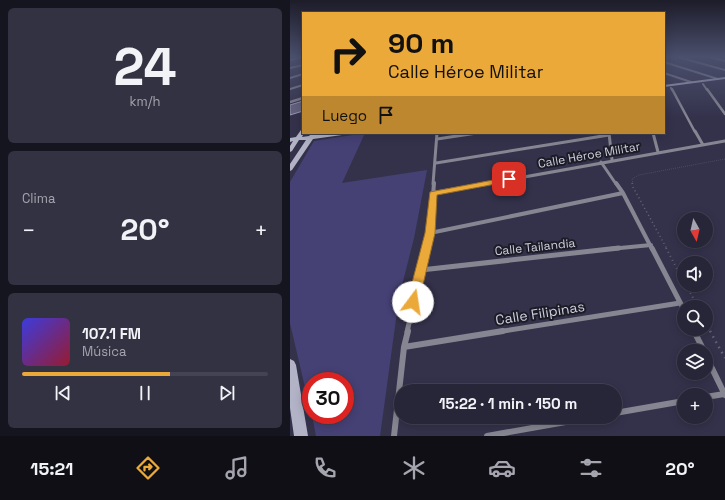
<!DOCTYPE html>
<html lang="es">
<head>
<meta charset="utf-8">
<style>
  :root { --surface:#272638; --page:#333243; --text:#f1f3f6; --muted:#a4a5ae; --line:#434353; --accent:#eba93a }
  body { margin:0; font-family:"Space Grotesk",sans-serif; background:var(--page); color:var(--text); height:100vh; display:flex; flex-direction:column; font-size:15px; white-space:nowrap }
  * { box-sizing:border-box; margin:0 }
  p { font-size:13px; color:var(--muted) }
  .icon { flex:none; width:22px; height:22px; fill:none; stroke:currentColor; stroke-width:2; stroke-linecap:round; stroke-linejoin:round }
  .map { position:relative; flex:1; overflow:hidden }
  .sheet { display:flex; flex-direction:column; gap:8px; padding:8px; background:#15151f; width:290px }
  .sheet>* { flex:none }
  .banner { position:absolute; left:12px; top:12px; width:363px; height:122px; border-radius:0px; box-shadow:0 2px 10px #0003,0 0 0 1px var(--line); background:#eba93a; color:#111; overflow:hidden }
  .needle { width:26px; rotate:172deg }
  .controls { position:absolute; left:387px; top:212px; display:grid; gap:8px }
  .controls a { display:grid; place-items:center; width:36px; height:36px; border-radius:50%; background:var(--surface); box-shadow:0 2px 10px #0003,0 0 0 1px var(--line); font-size:20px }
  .speed { position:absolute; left:12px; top:372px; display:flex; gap:8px; font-size:20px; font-weight:700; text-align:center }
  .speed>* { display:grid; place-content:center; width:52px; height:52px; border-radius:50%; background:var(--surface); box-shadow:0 2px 10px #0003,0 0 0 1px var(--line); line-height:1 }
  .speed .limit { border:6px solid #d22; background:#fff; color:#111 }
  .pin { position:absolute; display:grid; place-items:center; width:34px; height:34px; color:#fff; margin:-17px; border-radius:8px; box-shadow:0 2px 6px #0006 }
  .me { position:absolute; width:44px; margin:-22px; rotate:14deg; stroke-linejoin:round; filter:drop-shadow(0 0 3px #0008) }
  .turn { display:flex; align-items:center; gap:14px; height:84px; padding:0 20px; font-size:18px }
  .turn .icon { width:52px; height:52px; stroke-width:2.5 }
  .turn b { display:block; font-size:28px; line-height:34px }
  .then { display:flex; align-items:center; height:38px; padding:0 20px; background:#0003; gap:8px; font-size:15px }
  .big { font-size:30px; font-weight:800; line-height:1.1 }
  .sheet .widget { flex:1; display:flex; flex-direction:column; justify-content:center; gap:6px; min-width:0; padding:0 14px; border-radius:6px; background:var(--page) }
  .sheet .dial { align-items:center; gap:0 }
  .dial b { font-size:52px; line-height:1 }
  .song { display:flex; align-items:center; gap:12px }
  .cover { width:48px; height:48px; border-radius:6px; background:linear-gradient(135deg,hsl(240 70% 55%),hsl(350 70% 35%)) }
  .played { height:4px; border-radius:2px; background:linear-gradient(90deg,var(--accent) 60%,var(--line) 60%) }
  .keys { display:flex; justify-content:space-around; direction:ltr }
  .heat { display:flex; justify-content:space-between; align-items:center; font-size:22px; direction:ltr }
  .trip { position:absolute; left:104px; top:384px; width:228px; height:40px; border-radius:20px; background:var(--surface); box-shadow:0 2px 10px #0003,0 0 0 1px var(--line); font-weight:800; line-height:40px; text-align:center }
  .menu { display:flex; height:64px; justify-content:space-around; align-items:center; background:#100f16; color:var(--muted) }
  .menu .icon { width:28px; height:28px }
  .menu .current { color:var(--accent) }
  .menu b { font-size:18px; color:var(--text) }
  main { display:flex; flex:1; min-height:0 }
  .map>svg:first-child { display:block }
  .green { fill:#464175 }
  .building { fill:#64637e; stroke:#9c9bb9 }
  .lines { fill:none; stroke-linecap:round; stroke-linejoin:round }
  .path-far3 { stroke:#646278; stroke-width:1; stroke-dasharray:0.5 1.5; stroke-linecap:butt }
  .path-far2 { stroke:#646278; stroke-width:1.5; stroke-dasharray:1 3; stroke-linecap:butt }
  .path-far1 { stroke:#646278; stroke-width:2; stroke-dasharray:1 3.5; stroke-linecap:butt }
  .path { stroke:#646278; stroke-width:2.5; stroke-dasharray:1.5 4.5; stroke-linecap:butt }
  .street-far5 { stroke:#868692; stroke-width:2 }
  .street-far4 { stroke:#868692; stroke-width:2.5 }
  .street-far3 { stroke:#868692; stroke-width:3 }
  .street-far2 { stroke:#868692; stroke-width:4 }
  .street-far1 { stroke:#868692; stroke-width:5 }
  .street { stroke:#868692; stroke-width:6 }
  .secondary { fill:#b3b3c7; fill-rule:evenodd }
  .route { fill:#eba93a; stroke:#996e26 }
  .labels { text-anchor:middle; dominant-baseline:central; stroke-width:4; stroke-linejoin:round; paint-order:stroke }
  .street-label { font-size:12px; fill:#cfcfdf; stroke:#1c1c27 }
  .near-street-label { font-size:14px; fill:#cfcfdf; stroke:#1c1c27 }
</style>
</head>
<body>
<main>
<section class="sheet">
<div class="widget dial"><b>24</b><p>km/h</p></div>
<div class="widget"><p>Clima</p>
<div class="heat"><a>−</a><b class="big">20°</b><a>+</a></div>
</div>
<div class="widget">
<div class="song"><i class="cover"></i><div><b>107.1 FM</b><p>Música</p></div></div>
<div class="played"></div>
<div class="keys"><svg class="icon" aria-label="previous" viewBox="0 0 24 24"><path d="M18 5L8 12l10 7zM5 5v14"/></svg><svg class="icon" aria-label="pause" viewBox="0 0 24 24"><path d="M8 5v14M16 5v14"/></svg><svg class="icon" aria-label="next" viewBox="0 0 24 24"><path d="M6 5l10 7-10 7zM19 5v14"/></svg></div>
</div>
</section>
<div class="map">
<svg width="435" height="436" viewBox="0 0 435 436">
  <rect width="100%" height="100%" fill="#34324b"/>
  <!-- green -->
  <path class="green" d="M 75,133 L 52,183 L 137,170 L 124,238 L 109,297 L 90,436 L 26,436 L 22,415 L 55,415 L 55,381 L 21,381 L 21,413 L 0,323 L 0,182 L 24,141 Z"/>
  <!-- building -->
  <path class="building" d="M 13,101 L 13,111 L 0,115 L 0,105 Z"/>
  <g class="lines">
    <!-- path-far3 -->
    <path class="path-far3" d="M 343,184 L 342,179 L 349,175 L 435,159"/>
    <!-- path-far2 -->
    <path class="path-far2" d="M 342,183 L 343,187 L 377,249"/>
    <!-- path-far1 -->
    <path class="path-far1" d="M 376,248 L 394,282
      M 396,285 L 408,307
      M 416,323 L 421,332"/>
    <!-- path -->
    <path class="path" d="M 420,331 L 435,358"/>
    <!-- street-far5 -->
    <path class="street-far5" d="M 388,57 L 435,70
      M 420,57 L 435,61
      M 0,60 L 13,57
      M 374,62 L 428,79
      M 0,68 L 13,65
      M 374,73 L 401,82
      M 0,78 L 13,74
      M 413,84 L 417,90
      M 381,88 L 382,90
      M 0,89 L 13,85"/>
    <!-- street-far4 -->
    <path class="street-far4" d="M 382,89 L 405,132
      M 417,89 L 435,114
      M 0,102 L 13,98"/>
    <!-- street-far3 -->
    <path class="street-far3" d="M 405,131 L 413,145
      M 319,133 L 322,160
      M 363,133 L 368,152
      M 147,139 L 187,133
      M 311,162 L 326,184
      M 146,163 L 319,135
      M 143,184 L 147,133
      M 195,184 L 435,141"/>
    <!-- street-far2 -->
    <path class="street-far2" d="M 326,183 L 333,193 L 362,249
      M 143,193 L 201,183
      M 140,233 L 333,193
      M 136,249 L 140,233 L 144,183
      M 320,249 L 361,245"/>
    <!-- street-far1 -->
    <path class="street-far1" d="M 362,248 L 394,310
      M 131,270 L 329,248
      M 403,329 L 405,332
      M 117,332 L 136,248
      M 207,332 L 390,303"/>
    <!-- street -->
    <path class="street" d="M 404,331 L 414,351
      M 114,347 L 213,331
      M 416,356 L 435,395
      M 416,397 L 434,394
      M 325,413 L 394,401
      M 104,436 L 114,347 L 118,331
      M 197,436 L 304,417"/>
    <!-- secondary -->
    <path class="secondary" d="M 435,77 L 435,79 L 374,87 L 374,85 Z
      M 13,129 L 13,133 L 14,133 L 12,137 L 19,136 L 22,133 L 25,135 L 55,133 L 52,135 L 23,139 L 2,170 L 0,171 L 0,164 L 16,140 L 9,140 L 2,151 L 0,152 L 0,146 L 3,141 L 0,142 L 0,138 L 6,137 L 11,130 Z
      M 0,359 L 4,361 L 6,365 L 18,436 L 4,436 L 0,408 Z"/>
  </g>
  <!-- sky -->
  <linearGradient id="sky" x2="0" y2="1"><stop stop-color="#1d1c29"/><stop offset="0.48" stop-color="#4a4f6c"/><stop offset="1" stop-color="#4a4f6c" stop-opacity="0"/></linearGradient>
  <rect width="435" height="118" fill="url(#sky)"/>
  <!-- route -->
  <path class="route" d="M 219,177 L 223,179 L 222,181 L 147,195 L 145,233 L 129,302 L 127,306 L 123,307 L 119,306 L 117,302 L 135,233 L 140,192 Z"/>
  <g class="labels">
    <!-- street labels -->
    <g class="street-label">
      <text transform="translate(299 155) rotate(-10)">Calle Héroe Militar</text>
      <text transform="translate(245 247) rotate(-6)">Calle Tailandia</text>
    </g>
    <!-- near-street labels -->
    <g class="near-street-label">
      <text transform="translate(250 313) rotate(-9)">Calle Filipinas</text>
    </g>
  </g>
</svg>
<div class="controls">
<a><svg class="needle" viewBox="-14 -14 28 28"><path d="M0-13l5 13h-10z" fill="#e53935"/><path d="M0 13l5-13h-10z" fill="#a4a5ae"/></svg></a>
<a><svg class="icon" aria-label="sound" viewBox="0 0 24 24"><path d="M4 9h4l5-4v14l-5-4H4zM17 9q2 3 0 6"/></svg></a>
<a><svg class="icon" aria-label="search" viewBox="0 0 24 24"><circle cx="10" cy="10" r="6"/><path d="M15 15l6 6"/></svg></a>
<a><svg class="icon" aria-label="layers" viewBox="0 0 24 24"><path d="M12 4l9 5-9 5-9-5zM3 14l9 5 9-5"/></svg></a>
<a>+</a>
</div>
<div class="speed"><div class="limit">30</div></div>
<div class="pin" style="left:219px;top:179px;background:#d93025"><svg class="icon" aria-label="arrive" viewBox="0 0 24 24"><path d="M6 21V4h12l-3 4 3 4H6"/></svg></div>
<svg class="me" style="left:123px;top:302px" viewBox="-20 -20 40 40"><circle r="19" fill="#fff"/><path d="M0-13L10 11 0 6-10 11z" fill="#eba93a"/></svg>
<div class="trip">15:22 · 1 min · 150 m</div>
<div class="banner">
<div class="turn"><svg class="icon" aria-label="right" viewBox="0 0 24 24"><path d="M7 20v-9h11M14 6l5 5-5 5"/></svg><div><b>90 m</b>Calle Héroe Militar</div></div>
<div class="then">Luego<svg class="icon" aria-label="arrive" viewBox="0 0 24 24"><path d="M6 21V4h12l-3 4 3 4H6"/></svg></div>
</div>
</div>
</main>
<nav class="menu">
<b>15:21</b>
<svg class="icon current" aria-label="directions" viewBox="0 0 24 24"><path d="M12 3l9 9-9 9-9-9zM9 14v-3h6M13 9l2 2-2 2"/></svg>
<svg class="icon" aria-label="music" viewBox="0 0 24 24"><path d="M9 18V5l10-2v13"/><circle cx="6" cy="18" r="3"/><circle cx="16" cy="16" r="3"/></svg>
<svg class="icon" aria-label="phone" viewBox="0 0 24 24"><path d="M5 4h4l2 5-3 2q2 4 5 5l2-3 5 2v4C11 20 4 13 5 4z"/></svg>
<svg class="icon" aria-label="climate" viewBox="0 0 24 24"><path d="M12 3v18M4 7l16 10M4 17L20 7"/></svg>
<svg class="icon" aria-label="car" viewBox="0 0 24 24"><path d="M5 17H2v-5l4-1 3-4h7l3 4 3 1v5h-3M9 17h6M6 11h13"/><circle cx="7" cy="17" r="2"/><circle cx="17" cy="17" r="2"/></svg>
<svg class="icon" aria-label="filters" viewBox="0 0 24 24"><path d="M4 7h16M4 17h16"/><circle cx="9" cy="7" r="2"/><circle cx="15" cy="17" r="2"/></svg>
<b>20°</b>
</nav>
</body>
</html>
